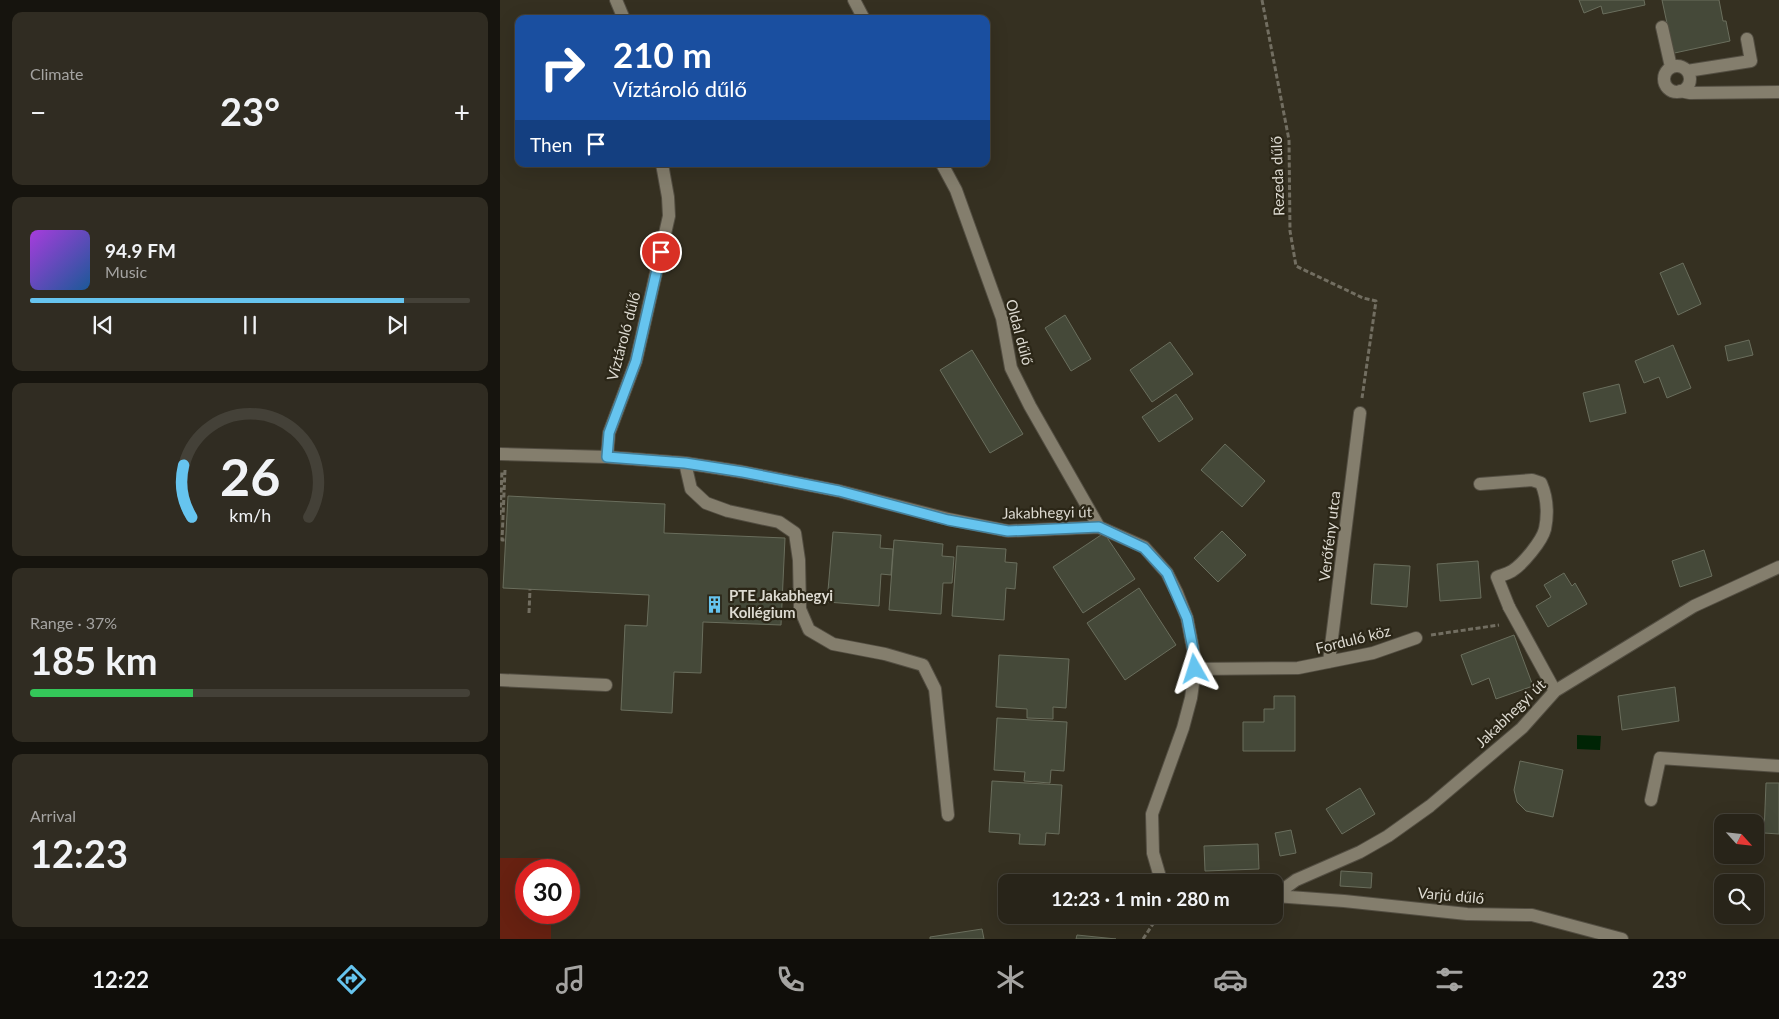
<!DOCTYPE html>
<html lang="en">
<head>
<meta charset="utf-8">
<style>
  :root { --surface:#282419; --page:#302c22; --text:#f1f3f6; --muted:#a5a4a2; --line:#444138; --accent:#66c4ef }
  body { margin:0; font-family:Lato,sans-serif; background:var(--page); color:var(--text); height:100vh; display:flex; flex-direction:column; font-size:19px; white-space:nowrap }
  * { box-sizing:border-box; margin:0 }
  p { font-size:16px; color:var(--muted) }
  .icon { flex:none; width:28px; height:28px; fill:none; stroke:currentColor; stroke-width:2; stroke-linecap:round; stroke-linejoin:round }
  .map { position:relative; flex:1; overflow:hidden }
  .drawer { display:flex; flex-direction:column; gap:12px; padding:12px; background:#16140e; width:500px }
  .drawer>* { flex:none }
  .guide { position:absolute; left:15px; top:15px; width:475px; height:152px; border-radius:10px; box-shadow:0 5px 20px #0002,0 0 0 1px var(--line); background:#1a4fa0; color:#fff; overflow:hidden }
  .needle { width:32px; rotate:117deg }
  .controls { position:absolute; left:1214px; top:814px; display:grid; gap:10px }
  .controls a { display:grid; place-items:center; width:50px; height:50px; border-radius:10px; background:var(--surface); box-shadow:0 5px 20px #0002,0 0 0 1px var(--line); font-size:25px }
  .speed { position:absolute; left:15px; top:859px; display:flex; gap:10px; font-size:25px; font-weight:700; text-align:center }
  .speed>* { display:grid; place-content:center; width:65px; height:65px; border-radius:50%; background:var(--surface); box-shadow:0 5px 20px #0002,0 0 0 1px var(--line); line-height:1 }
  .speed .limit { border:8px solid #d22; background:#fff; color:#111 }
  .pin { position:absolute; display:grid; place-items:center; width:42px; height:42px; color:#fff; margin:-21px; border:2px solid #fff; border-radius:50%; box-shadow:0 1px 5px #0007 }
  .me { position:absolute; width:55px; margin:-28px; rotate:354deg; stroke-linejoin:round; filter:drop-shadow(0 0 4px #0008) }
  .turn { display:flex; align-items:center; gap:18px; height:105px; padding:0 15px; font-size:22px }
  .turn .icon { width:65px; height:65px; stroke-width:2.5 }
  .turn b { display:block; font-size:35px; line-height:42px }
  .then { display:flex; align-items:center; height:48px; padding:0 15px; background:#0003; gap:10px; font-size:19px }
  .big { font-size:38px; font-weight:700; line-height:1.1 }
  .drawer .widget { flex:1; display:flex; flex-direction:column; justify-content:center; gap:8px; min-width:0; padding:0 18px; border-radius:10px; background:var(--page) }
  .drawer .dial { align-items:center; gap:0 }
  .dial svg { height:130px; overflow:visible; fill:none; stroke:var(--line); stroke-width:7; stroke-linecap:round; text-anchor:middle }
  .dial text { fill:var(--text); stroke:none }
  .song { display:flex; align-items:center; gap:15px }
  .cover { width:60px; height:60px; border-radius:8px; background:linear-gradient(135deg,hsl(280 70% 55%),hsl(210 70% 35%)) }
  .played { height:5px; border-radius:2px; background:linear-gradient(90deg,var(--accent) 85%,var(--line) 85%) }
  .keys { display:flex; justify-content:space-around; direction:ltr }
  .heat { display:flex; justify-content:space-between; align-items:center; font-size:28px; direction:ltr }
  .charge { height:8px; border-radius:4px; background:linear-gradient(90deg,#34c759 37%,var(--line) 0) }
  .trip { position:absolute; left:498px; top:874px; width:285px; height:50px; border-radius:10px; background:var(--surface); box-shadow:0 5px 20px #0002,0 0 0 1px var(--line); font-weight:700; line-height:50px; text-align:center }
  .tabs { display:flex; height:80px; justify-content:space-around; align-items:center; background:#100e0a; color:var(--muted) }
  .tabs .icon { width:35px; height:35px }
  .tabs .current { color:var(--accent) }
  .tabs b { font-size:22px; color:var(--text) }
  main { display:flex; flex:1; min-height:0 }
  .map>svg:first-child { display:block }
  .green { fill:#672111 }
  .water { fill:#002405 }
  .building { fill:#454939; stroke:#6a6e5d }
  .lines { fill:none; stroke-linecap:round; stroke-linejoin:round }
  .lane-casing { stroke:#534e42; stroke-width:14 }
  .street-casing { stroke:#534e42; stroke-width:14 }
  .path { stroke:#726e61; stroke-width:3; stroke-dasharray:5 2.5; stroke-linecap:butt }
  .lane { stroke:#847e6d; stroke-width:12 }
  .street { stroke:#847e6d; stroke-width:12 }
  .route-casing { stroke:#427f9b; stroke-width:12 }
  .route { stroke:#66c4ef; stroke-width:9 }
  .labels { text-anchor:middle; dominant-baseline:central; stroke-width:4.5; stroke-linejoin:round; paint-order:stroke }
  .street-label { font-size:15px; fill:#dddad1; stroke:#2b2617 }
  .poi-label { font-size:15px; font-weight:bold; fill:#dddad1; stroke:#2b2617; text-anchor:start }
</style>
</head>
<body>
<main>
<section class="drawer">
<div class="widget"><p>Climate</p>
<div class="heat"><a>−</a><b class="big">23°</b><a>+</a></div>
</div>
<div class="widget">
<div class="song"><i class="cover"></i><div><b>94.9 FM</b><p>Music</p></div></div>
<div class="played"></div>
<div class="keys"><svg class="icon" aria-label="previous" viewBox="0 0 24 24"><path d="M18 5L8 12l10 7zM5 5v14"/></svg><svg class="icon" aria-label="pause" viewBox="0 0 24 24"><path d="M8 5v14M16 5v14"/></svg><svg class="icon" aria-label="next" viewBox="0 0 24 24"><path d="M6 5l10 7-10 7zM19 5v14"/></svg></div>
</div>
<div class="widget dial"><svg viewBox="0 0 100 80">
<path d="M14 69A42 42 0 1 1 86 69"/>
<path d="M14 69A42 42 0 0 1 9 37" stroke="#66c4ef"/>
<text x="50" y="56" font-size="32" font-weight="700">26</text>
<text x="50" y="72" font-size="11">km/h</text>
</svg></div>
<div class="widget"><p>Range · 37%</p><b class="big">185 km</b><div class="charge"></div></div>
<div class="widget"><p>Arrival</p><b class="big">12:23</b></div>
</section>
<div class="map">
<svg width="1279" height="939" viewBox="0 0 1279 939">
  <rect width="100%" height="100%" fill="#353021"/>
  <!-- green -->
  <path class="green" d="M 0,858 L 52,858 L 52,870 L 26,870 L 26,912 L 51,913 L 51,939 L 0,939 Z"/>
  <!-- water -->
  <path class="water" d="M 1077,735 L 1101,736 L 1100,750 L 1077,749 Z"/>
  <!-- building -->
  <path class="building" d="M 1079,0 L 1144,0 L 1145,5 L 1103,14 L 1101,6 L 1084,13 Z
    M 1162,0 L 1219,0 L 1223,21 L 1226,21 L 1230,41 L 1170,54 L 1168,28 Z
    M 1183,263 L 1201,304 L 1178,315 L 1160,273 Z
    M 565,315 L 591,359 L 571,371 L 545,328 Z
    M 1249,340 L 1253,355 L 1228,361 L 1225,346 Z
    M 670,342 L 693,374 L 652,402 L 630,370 Z
    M 1173,345 L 1191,388 L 1167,398 L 1159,377 L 1144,383 L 1135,361 Z
    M 472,350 L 523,434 L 490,453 L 440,370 Z
    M 1119,384 L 1126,413 L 1090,422 L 1083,393 Z
    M 676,394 L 693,419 L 659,442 L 642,417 Z
    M 725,444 L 765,481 L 742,507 L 701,470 Z
    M 8,496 L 165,504 L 164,533 L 285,538 L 281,625 L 203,622 L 201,673 L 174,672 L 172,713 L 121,710 L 125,625 L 147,626 L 149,595 L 3,588 Z
    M 722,531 L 746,555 L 718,582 L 694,558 Z
    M 333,532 L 381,535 L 380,548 L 393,549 L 391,575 L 381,574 L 379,606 L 327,602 Z
    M 604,533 L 635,579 L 583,613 L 553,567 Z
    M 394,540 L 443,544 L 442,556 L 454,557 L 452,583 L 443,583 L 441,614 L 389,610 Z
    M 457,546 L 506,549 L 505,562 L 517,563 L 515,589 L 506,588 L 504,620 L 452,616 Z
    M 1204,550 L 1212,576 L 1180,587 L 1172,561 Z
    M 978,561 L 981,598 L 940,601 L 937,564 Z
    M 874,564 L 910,566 L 907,607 L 871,604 Z
    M 1064,573 L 1072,586 L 1075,583 L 1087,604 L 1048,627 L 1036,606 L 1051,597 L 1044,585 Z
    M 639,588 L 676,645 L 625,680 L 587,623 Z
    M 1014,635 L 1033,686 L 996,699 L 989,678 L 972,685 L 961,655 Z
    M 499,655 L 569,659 L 566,708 L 553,707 L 553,719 L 527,718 L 527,709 L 496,707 Z
    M 1175,687 L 1179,721 L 1122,730 L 1118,696 Z
    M 774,696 L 795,696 L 795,751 L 743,751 L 743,722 L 764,722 L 764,709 L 774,709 Z
    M 497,718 L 567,722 L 564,771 L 551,770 L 550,783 L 524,781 L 525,772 L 494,770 Z
    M 1020,761 L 1063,770 L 1053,817 L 1026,811 L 1017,802 L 1014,790 Z
    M 492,781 L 562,785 L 559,834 L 546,833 L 545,845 L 519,844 L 520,834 L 489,832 Z
    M 1266,783 L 1279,783 L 1279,834 L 1264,833 Z
    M 860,788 L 875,814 L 842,834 L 826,809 Z
    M 791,830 L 796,853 L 780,856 L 775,833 Z
    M 758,844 L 759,869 L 705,871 L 704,846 Z
    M 841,871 L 872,873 L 871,888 L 840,886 Z
    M 482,929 L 484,939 L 430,939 L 430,937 Z
    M 577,935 L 616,939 L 576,939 Z"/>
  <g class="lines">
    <defs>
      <path id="lane" d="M 1162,27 L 1171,67
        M1164 79a13 13 0 1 1 26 0a13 13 0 1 1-26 0Z
        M 1187,71 L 1251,61 L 1247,39
        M 1180,91 L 1190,93 L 1279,92
        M 980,484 L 1032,480 L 1041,483 C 1047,497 1048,514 1045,529 C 1042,541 1023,564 1012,571 C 1007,574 1002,575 997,577 L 1009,607
        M 0,680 L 106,685"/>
      <path id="street" d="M 116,0 L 124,19
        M 354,0 L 364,19
        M 442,164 L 456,190 L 502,318 L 511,368 L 530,406 L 599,527
        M 0,454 L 107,457 L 185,463 L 243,472 L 339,491 L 448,519 L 508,531 L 599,527 L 644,547 L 667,573 L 677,593 L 687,618 L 693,649 L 695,669 L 691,698 L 683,728 L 652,814 L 653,853 L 660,877 L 665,882
        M 107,457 L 109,433 L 136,361 L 169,216 L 168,197 L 162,164
        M 185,463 L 191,489 L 206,503 L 228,511 L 279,522 L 295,533 L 299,560 L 300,609 L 309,630 L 333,644 L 385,654 L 423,665 L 435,689 L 448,815
        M 1009,607 L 1055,691
        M 829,662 L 860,413
        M 695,669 L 798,668 L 873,653 L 916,638
        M 1151,800 L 1160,758 L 1279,766
        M 774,896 L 796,880 L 860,852 L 888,836 L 930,806 L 1022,728 L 1055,691 L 1194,606 L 1279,567
        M 775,896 L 844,901 L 967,914 L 1032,915 L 1122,939"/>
    </defs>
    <!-- lane casing -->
    <use href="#lane" class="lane-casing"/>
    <!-- street casing -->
    <use href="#street" class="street-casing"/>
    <!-- path -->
    <path class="path" d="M 762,0 L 789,140 L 790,231 L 796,266 L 863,298 L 876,301 L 862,398
      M 5,470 L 2,540 L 6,540
      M 0,515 L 2,471
      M 29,613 L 30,589
      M 931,635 L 999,625
      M 643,939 L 659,915"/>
    <!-- lane -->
    <use href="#lane" class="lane"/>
    <!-- street -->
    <use href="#street" class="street"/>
  </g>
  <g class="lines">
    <defs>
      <path id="route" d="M 161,252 L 136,361 L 109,433 L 107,457 L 185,463 L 243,472 L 339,491 L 448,520 L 508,531 L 599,527 L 644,548 L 667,573 L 687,618 L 693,649 L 695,669"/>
    </defs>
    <!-- route casing -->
    <use href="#route" class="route-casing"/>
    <!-- route -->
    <use href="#route" class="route"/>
  </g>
  <!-- icons -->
  <defs>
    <symbol id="building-bare" viewBox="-9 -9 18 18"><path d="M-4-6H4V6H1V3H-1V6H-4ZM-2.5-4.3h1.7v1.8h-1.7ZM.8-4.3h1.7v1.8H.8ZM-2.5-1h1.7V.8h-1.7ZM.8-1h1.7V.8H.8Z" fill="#66c4ef" stroke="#2b2617" stroke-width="2.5" paint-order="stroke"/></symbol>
  </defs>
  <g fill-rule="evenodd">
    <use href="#building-bare" x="202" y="592" width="25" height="25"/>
  </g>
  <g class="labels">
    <!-- street labels -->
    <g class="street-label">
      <text transform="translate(777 176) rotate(-92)">Rezeda dűlő</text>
      <text transform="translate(520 332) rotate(75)">Oldal dűlő</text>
      <text transform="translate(123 336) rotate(-75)">Víztároló dűlő</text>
      <text transform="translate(547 512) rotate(-1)">Jakabhegyi út</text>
      <text transform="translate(829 536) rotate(-83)">Verőfény utca</text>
      <text transform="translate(853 639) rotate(-14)">Forduló köz</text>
      <text transform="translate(1010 713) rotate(-44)">Jakabhegyi út</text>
      <text transform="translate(951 895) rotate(5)">Varjú dűlő</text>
    </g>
    <!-- poi labels -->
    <g class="poi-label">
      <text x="229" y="595">PTE Jakabhegyi<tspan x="229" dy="17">Kollégium</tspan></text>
    </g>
  </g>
</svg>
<div class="controls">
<a><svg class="needle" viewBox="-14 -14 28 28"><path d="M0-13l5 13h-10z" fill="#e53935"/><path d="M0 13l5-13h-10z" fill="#a5a4a2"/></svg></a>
<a><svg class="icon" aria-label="search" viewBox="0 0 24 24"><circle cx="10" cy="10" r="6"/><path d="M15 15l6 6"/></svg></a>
</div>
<div class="speed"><div class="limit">30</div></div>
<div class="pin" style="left:161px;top:252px;background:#d93025"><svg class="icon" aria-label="arrive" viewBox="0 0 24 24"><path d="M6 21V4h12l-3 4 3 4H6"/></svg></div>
<svg class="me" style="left:695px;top:669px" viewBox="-20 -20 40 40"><path d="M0-17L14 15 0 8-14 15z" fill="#66c4ef" stroke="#fff" stroke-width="4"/></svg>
<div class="trip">12:23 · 1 min · 280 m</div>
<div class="guide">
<div class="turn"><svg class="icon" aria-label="right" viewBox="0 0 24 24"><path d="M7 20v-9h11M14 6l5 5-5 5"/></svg><div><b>210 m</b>Víztároló dűlő</div></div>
<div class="then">Then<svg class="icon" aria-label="arrive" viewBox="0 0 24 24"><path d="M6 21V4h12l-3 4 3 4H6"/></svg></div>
</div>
</div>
</main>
<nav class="tabs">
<b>12:22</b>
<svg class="icon current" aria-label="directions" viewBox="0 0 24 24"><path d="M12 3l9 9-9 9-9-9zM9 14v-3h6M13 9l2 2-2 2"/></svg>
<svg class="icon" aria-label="music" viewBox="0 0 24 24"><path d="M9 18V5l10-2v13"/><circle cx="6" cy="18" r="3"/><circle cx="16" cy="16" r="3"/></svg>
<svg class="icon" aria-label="phone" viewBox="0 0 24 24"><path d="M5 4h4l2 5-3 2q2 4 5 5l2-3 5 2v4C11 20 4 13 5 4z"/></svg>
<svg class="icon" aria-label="climate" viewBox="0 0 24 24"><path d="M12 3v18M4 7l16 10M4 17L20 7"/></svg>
<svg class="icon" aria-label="car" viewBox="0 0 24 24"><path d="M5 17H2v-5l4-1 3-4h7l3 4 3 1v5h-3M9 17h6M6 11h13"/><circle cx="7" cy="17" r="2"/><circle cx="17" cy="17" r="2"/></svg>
<svg class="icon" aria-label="filters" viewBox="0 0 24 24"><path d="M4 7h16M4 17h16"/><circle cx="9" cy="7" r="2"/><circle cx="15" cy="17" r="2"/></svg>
<b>23°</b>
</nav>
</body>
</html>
